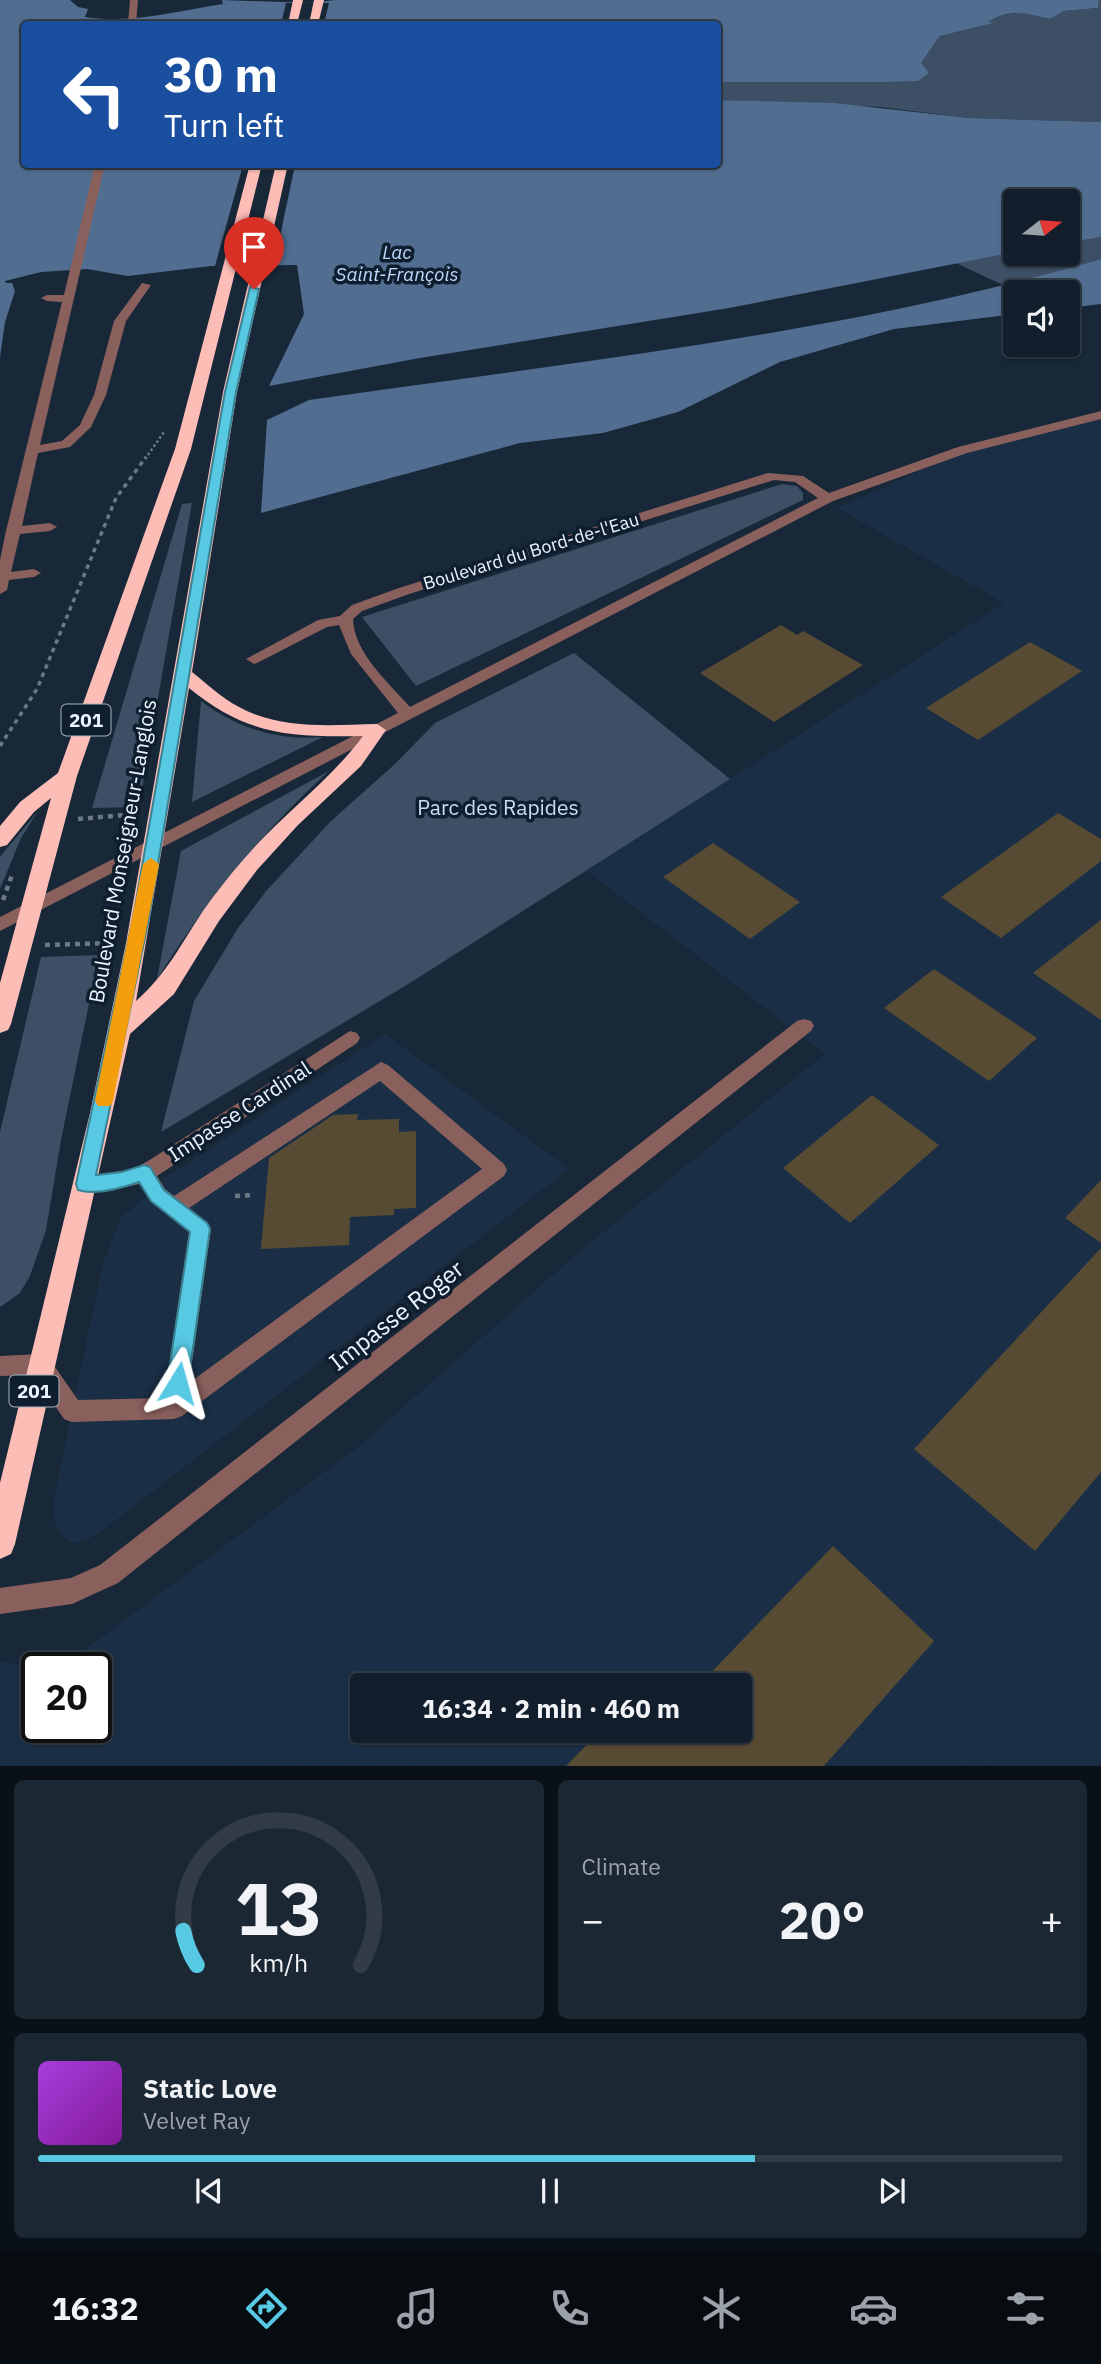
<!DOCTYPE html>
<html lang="en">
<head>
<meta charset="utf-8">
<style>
  :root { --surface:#121e2b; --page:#1b2733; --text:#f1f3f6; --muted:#9ca2a9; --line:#313c47; --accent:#57c9e3 }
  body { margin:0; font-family:"IBM Plex Sans",sans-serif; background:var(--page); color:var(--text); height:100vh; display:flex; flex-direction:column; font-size:26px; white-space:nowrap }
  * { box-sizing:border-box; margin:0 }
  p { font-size:23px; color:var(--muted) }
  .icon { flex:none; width:38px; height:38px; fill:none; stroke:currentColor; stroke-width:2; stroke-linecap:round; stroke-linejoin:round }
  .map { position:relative; height:1766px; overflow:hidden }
  .details { display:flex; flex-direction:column; gap:14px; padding:14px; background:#0a1018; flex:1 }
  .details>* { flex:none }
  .banner { position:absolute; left:21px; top:21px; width:700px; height:147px; border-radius:7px; box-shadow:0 2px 5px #0004,0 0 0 2px var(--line); background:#1a4fa0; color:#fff; overflow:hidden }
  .needle { width:46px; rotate:73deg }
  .fabs { position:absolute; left:1003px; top:189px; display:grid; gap:14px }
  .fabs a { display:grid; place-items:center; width:77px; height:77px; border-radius:7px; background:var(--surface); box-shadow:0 2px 5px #0004,0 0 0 2px var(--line); font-size:35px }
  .speed { position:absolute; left:21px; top:1652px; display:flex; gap:14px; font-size:35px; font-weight:700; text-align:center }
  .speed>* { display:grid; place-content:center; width:91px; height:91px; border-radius:50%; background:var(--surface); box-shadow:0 2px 5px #0004,0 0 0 2px var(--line); line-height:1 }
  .speed .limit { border:4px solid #111; border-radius:10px; background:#fff; color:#111 }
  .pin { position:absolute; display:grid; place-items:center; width:60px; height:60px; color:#fff; margin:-72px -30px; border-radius:50% 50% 50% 0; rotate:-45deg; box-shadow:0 0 7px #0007 }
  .pin .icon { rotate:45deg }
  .me { position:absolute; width:77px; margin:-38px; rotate:8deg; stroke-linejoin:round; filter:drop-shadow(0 0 5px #0008) }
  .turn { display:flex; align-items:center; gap:24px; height:147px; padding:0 28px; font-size:32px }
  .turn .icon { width:91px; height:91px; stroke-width:2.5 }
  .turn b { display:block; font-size:49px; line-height:60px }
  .big { font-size:52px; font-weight:700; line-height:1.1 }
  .details .card { flex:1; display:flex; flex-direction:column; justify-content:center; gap:10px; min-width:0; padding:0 24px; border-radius:10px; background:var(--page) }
  .details .dial { align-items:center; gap:0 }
  .dial svg { height:182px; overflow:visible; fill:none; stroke:var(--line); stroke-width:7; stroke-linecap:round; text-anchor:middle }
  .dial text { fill:var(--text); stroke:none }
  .song { display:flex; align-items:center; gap:21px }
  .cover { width:84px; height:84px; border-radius:10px; background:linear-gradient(135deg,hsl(280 70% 55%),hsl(290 70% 35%)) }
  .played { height:7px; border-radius:4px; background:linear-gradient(90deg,var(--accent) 70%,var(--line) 70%) }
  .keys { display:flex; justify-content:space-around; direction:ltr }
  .heat { display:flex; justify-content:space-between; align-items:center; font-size:38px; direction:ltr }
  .details .tiles { flex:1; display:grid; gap:14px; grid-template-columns:1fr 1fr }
  .card:last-child { grid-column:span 2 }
  .trip { position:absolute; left:350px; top:1673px; width:402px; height:70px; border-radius:7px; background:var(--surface); box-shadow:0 2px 5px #0004,0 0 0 2px var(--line); font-weight:700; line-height:70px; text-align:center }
  .tab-bar { display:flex; height:112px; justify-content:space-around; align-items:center; background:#070c11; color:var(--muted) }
  .tab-bar .icon { width:49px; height:49px }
  .tab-bar .active { color:var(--accent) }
  .tab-bar b { font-size:32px; color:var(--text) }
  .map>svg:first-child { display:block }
  .built { fill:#1a2f46; fill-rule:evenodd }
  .green { fill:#3d4f64 }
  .water { fill:#516d8f }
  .pier { fill:#182839 }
  .building { fill:#584b34 }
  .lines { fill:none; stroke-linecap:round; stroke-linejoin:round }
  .path-far2 { stroke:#6b7886; stroke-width:2.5; stroke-dasharray:2.5 2.5; stroke-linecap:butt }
  .path-far1 { stroke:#6b7886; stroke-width:3.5; stroke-dasharray:4.5 4.5; stroke-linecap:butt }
  .path { stroke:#6b7886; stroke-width:4.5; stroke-dasharray:5 5; stroke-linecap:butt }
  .minor { fill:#8a605c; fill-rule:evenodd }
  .highway { fill:#fdbdb7; fill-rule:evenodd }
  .route { fill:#57c9e3; stroke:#398394; stroke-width:2 }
  .slow { fill:#f59e0b }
  .labels { text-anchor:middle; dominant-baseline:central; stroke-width:7; stroke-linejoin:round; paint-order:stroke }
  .far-street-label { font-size:18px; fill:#ecf5fe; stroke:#0e1e2f }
  .far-water-label { font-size:19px; font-style:italic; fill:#bed9fc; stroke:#0e1e2f }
  .shield { fill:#0e1e2f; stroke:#a9b4c0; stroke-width:2 }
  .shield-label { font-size:19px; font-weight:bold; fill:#ecf5fe }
  .park-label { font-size:21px; fill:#caddf4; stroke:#0e1e2f }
  .street-label { font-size:21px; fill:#ecf5fe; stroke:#0e1e2f }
  .near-street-label { font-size:24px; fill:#ecf5fe; stroke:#0e1e2f }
</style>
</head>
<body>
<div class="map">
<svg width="1101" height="1766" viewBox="0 0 1101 1766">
  <rect width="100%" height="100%" fill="#182839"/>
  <!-- built -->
  <path class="built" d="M 1101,415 L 1101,1765 L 0,1766 L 0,1662 L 54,1668 L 37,1668 L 37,1727 L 96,1727 L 96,1668 L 60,1668 L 358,1447 L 579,1252 L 825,1054 L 587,871 L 1004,603 L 837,508 L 960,453 ZM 362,1685 L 740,1685 L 740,1731 L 362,1731 Z
    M 385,1034 L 569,1169 L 103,1530 L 85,1541 L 72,1543 L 63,1536 L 54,1521 L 53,1503 L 103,1263 L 121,1218 L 165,1178 Z"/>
  <!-- green -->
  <path class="green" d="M 1101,1 L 1101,122 L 969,118 L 880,107 L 718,100 L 718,82 L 917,81 L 921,63 L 940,36 L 990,24 L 986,23 C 1012,9 1023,12 1050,19 L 1064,11 L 1098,8 L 1098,2 Z
    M 1101,237 L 1101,259 L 1007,287 L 956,263 L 1015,252 L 1068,254 L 1068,243 Z
    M 782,484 L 797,486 L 803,493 L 803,500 L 416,686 L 362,617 Z
    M 192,503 L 139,807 L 92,808 L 182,504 Z
    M 574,653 L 730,779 L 410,983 L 161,1132 L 194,1001 L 238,928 L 267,890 L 331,821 L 395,764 L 435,723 Z
    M 201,701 C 237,728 277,741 323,737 L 192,802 Z
    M 329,771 C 259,835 207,900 157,979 L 181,851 Z
    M 38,811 L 21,838 L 0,889 L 0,857 Z
    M 99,955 L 61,1140 L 46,1230 L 30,1276 L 20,1293 L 0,1307 L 0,1132 L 41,957 Z"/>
  <!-- water -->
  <path class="water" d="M 0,0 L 70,0 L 78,7 L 88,9 L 85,17 C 133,24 176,11 223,4 L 222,0 L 311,3 L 335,0 L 1101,0 L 1098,2 L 1098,8 L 1064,11 L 1050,19 C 1024,13 1012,8 988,22 L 994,23 L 940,36 L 921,63 L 929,73 L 918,81 L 883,82 L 718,82 L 718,24 L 24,24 L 24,164 L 718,164 L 718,100 L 834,103 L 969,118 L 1101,122 L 1101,237 L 1068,243 L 1068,201 L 1015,201 L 1015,252 L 729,308 L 420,358 L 269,386 L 304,314 L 297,265 L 211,266 L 128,276 L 87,269 L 41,272 L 5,281 L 6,283 L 12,283 L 15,291 L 5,322 L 0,357 Z
    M 1101,259 L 1101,304 L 1068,308 L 1068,292 L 1015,292 L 1015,314 L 894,329 L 780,362 L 678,412 L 603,433 L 520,443 L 261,513 L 267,420 L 309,400 C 574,362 843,334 1101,259 Z"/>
  <!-- pier -->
  <path class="pier" d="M 286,3 L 329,3 L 324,24 L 281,24 Z
    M 243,165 L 295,165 L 274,265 L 215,266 Z"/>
  <!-- building -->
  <path class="building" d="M 781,625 L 797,635 L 803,631 L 863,665 L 774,722 L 700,673 Z
    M 1030,642 L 1082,671 L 978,740 L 926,708 Z
    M 1058,813 L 1101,839 L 1101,861 L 1001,938 L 941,897 Z
    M 713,843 L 800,902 L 750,939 L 663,877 Z
    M 1101,920 L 1101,1020 L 1033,973 Z
    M 934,969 L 1037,1038 L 989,1081 L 884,1008 Z
    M 872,1095 L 939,1145 L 850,1223 L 783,1168 Z
    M 358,1114 L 357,1120 L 399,1119 L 399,1132 L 416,1131 L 416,1208 L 394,1209 L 394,1215 L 350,1217 L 349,1245 L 261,1249 L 269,1158 L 333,1115 Z
    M 1101,1180 L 1101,1243 L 1065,1218 Z
    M 1101,1248 L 1101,1472 L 1035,1551 L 914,1449 Z
    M 833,1546 L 934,1641 L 824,1766 L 566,1766 L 600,1731 L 740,1731 L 740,1685 L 699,1685 Z"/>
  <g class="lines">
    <!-- path-far2 -->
    <path class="path-far2" d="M 145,459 L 164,432"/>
    <!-- path-far1 -->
    <path class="path-far1" d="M 0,746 L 37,689 L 116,498 L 146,457"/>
    <!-- path -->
    <path class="path" d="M 78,819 L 136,814
      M 3,900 L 12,875
      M 45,945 L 113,943
      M 235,1196 L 255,1195"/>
    <!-- minor -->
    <path class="minor" d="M 130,0 L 138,0 L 136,24 L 128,24 Z
      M 95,164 L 105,164 L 40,445 L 62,441 L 80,425 L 94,395 L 114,321 L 142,283 L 151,285 L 126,321 L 106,395 L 91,427 L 70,447 L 38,453 L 22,526 L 50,523 L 57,527 L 50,531 L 20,534 L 11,572 L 34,569 L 41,573 L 34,577 L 9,580 L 7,590 L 0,594 L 0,560 L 6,531 L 62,302 L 47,301 L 41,298 L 47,295 L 64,295 Z
      M 1101,411 L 1101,419 L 967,453 L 833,501 L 0,931 L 0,917 L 398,713 L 351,654 L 339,625 L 327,627 L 259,662 L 254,664 L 246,659 L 318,620 L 340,616 L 352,605 L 399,588 L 768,473 L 803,476 L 829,493 L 958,447 ZM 774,480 L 795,482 L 818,498 L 410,707 C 389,683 354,653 353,619 L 362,611 L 409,594 Z
      M 804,1019 L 811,1021 L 814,1026 L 811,1031 L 118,1583 L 72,1604 L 0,1614 L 0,1588 L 71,1578 L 100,1565 L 797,1021 Z
      M 350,1031 L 357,1033 L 360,1038 L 357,1043 L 157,1176 L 165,1189 L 174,1196 L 381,1062 L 388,1065 L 504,1164 L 507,1170 L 504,1176 L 182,1416 L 174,1419 L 72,1422 L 64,1419 L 34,1375 L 0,1376 L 0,1356 L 40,1354 L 48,1357 L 78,1400 L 164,1398 L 189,1232 L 151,1201 L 140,1184 L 85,1193 L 78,1190 L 75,1184 L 78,1178 L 133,1169 L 148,1161 ZM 380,1081 L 482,1169 L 189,1383 L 211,1229 L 208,1223 L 189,1208 Z"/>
    <!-- highway -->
    <path class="highway" d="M 293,0 L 303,0 L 297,24 L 288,24 Z
      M 314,0 L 324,0 L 318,24 L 309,24 Z
      M 250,164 L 262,164 L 191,449 L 77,776 L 11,1024 L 8,1030 L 0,1033 L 0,983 L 51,798 L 34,812 L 7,845 L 0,847 L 0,826 L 20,802 L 58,773 L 175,449 Z
      M 276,164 L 288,164 L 237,392 L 192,672 C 207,684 222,698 239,707 C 281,730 331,725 377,724 L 386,730 L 361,766 L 298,825 L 257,870 L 219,921 L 174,994 L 130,1034 L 15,1544 L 11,1554 L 0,1559 L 0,1483 L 90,1113 L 126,943 L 223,392 ZM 189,688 C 248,736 290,737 363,736 C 329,782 280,816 243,860 C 229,876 215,894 203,911 C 181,944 166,975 136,1001 Z"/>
  </g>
  <!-- route -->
  <path class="route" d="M 250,287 L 259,289 L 236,392 L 149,918 L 96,1175 L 122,1172 L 144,1165 L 150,1167 L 164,1190 L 207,1223 L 210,1229 L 188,1383 L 185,1389 L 178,1392 L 170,1389 L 167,1383 L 190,1232 L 151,1201 L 139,1182 C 122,1188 96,1196 78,1190 L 76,1184 L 133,918 L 225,392 Z"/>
  <!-- slow -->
  <path class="slow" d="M 151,858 L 159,864 L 113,1101 L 110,1106 L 98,1106 L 95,1101 L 143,864 Z"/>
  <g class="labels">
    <!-- far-street labels -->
    <g class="far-street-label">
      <text transform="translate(531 551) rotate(-17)">Boulevard du Bord-de-l'Eau</text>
    </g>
    <!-- far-water labels -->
    <g class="far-water-label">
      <text x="397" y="252">Lac<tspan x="397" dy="22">Saint-François</tspan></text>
    </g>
    <!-- shield labels -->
    <g class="shield">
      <rect x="61.5" y="704.5" width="49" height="31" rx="5"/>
      <rect x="9.5" y="1375.5" width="49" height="31" rx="5"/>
    </g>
    <g class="shield-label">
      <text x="86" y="720">201</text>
      <text x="34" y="1391">201</text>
    </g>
    <!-- park labels -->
    <g class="park-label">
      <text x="498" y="807">Parc des Rapides</text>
    </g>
    <!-- street labels -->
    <g class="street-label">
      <text transform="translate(122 851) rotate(-80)">Boulevard Monseigneur-Langlois</text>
      <text transform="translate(239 1111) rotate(-33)">Impasse Cardinal</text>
    </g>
    <!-- near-street labels -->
    <g class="near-street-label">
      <text transform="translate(396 1315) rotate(-38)">Impasse Roger</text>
    </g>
  </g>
</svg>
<div class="fabs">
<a><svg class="needle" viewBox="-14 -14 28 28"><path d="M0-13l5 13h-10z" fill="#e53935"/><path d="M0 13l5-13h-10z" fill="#9ca2a9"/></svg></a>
<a><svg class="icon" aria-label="sound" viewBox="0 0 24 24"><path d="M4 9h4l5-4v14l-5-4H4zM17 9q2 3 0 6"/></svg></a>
</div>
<div class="speed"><div class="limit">20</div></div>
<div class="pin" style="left:254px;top:289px;background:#d93025"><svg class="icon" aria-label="arrive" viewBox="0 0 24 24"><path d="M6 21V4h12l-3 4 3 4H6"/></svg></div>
<svg class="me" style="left:178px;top:1383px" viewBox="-20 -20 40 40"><path d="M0-17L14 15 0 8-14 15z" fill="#57c9e3" stroke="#fff" stroke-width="4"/></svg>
<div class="trip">16:34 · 2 min · 460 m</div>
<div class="banner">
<div class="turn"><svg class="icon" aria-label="left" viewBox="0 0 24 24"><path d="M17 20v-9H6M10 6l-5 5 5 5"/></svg><div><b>30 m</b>Turn left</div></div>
</div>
</div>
<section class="details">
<div class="tiles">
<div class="card dial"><svg viewBox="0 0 100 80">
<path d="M14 69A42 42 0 1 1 86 69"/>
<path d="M14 69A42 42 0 0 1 8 54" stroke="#57c9e3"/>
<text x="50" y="56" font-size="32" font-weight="700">13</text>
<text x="50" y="72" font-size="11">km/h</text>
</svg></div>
<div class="card"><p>Climate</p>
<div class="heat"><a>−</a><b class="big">20°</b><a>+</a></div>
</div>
<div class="card">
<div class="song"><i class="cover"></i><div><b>Static Love</b><p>Velvet Ray</p></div></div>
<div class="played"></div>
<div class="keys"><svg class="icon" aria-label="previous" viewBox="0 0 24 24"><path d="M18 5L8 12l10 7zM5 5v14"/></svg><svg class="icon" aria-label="pause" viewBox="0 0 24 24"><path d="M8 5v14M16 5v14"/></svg><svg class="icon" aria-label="next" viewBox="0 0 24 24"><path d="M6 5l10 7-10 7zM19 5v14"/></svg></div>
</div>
</div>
</section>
<nav class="tab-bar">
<b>16:32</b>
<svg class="icon active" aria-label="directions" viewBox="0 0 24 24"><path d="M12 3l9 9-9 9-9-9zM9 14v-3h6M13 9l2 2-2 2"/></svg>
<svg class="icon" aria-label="music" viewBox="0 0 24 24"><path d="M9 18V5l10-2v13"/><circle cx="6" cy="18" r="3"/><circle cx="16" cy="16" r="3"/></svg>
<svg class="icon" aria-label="phone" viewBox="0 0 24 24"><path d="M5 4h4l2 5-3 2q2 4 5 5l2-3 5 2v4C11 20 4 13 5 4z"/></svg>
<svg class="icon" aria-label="climate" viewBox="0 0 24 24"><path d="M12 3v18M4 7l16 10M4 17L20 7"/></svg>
<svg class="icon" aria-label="car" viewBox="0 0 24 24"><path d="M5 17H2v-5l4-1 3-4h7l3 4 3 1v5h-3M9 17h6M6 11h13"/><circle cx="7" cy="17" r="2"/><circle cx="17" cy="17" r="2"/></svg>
<svg class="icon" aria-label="filters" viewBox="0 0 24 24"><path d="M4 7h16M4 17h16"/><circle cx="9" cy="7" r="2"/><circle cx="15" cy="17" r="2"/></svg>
</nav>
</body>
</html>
